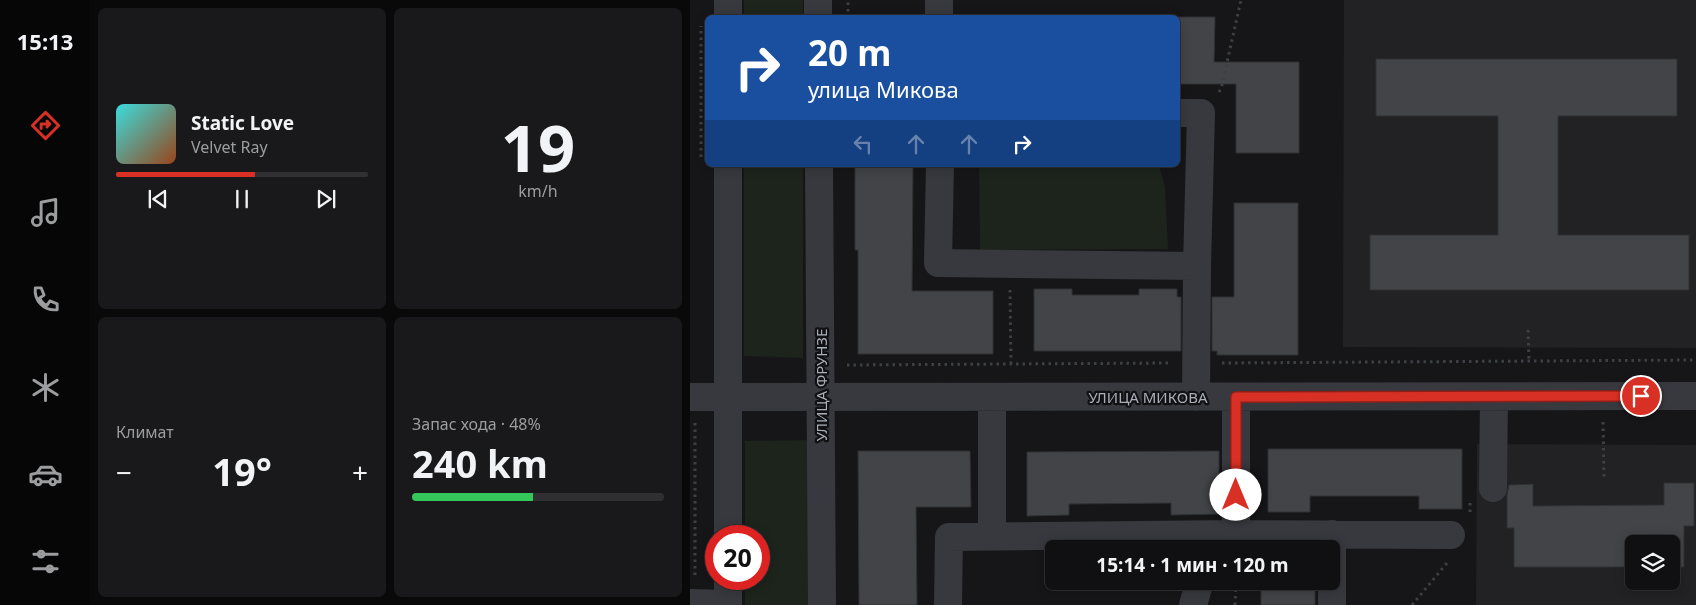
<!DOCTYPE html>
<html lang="ru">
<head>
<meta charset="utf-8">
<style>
  :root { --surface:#101012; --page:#19191b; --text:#f1f3f6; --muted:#9c9d9f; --line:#303032; --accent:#d93025 }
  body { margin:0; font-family:"Noto Sans",sans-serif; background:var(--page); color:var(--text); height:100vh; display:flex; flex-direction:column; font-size:19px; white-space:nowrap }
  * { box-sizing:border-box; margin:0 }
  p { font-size:16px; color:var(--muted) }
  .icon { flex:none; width:28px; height:28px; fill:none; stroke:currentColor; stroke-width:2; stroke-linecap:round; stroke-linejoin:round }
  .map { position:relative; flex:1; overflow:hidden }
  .drawer { display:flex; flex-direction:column; gap:8px; padding:8px; background:#09090a; width:600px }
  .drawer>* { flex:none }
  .hud { position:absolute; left:15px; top:15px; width:475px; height:152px; border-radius:8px; box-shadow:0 2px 12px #0003,0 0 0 1px var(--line); background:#1a4fa0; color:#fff; overflow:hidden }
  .buttons { position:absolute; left:935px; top:535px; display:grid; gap:10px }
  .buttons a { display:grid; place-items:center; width:55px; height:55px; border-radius:8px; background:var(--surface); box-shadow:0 2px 12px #0003,0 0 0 1px var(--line); font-size:25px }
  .speed { position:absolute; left:15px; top:525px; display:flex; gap:10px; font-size:25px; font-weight:700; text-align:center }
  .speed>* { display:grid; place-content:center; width:65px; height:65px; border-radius:50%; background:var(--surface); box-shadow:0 2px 12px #0003,0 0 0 1px var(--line); line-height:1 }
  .speed .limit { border:8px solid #d22; background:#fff; color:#111 }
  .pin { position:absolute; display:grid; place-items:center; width:42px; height:42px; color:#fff; margin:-21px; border:2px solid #fff; border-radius:50%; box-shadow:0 1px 5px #0007 }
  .me { position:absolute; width:55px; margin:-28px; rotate:0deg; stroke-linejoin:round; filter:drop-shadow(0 0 4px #0008) }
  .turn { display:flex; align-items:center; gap:18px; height:105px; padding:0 20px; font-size:22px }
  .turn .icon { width:65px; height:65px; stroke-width:2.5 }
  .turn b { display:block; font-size:35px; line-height:42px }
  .lanes { display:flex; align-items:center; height:48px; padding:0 20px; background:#0003; justify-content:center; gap:25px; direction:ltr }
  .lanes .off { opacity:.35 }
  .big { font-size:38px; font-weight:700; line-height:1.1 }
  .drawer .card { flex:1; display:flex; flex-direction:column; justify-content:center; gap:8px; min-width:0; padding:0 18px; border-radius:8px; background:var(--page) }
  .drawer .dial { align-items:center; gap:0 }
  .dial b { font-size:65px; line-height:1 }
  .song { display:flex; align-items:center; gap:15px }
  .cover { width:60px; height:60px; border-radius:8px; background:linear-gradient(135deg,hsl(180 70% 55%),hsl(20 70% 35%)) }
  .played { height:5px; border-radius:2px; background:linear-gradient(90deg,var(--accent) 55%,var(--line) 55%) }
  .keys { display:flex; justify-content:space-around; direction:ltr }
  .heat { display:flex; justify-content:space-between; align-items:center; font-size:28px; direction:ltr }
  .charge { height:8px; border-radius:4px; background:linear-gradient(90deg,#34c759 48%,var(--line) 0) }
  .drawer .tiles { flex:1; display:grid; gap:8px; grid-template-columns:repeat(2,1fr) }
  .trip { position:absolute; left:355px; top:540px; width:295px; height:50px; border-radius:8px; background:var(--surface); box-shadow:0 2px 12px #0003,0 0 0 1px var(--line); font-weight:700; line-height:50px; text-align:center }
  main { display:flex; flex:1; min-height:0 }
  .dock { display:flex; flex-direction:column; width:90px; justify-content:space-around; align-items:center; background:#060607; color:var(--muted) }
  .dock .icon { width:35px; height:35px }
  .dock .selected { color:var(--accent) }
  .dock b { font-size:22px; color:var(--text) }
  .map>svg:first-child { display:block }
  .built { fill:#222225; fill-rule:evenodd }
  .green { fill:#1c241c }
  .building { fill:#424448; stroke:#303135 }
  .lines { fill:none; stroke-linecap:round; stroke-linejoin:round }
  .path { stroke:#3d4045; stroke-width:3; stroke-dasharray:2.5 4; stroke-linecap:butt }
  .minor { stroke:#37393e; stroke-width:28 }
  .route-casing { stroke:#8d1f18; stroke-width:12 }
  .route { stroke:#d93025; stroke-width:9 }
  .labels { text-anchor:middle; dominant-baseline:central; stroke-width:4.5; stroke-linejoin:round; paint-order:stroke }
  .street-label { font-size:15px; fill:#a8afb9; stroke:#111113 }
</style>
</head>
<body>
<main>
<nav class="dock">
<b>15:13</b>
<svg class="icon selected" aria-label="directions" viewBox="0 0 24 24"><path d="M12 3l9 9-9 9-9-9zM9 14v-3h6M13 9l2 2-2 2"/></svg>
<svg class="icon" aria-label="music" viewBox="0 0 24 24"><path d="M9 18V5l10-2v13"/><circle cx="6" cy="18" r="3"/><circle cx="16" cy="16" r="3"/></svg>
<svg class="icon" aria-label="phone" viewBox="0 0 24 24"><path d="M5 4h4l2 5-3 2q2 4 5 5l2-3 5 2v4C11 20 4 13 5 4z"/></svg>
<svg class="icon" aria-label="climate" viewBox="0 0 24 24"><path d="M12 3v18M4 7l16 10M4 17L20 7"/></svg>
<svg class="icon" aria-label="car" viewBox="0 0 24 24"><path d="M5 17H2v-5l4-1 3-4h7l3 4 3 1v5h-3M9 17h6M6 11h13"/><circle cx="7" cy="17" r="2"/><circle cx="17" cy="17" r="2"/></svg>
<svg class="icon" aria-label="filters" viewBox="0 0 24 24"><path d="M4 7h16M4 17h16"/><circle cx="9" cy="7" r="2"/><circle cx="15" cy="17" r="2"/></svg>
</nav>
<section class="drawer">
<div class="tiles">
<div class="card">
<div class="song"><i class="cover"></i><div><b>Static Love</b><p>Velvet Ray</p></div></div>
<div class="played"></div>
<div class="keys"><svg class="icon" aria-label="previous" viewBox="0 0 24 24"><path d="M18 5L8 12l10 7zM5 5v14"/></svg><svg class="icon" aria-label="pause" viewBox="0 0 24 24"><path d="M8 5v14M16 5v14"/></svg><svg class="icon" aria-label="next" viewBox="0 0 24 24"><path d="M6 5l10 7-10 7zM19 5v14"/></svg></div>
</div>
<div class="card dial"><b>19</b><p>km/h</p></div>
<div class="card"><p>Климат</p>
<div class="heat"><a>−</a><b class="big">19°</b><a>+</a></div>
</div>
<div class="card"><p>Запас хода · 48%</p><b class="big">240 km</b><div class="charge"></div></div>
</div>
</section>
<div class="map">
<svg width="1006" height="605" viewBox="0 0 1006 605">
  <rect width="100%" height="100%" fill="#161618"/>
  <!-- built -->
  <path class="built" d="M 654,0 L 1006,0 L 1006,348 L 653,347 Z
    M 787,444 L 1006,445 L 1006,605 L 786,605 ZM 944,544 L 981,544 L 981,581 L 944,581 Z"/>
  <!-- green -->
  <path class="green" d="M 54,0 L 113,0 L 113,17 L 54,17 Z
    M 54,165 L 113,165 L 113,358 L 54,356 Z
    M 289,165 L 469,165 L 475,187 L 478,249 L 290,250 Z
    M 125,440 L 123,605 L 55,605 L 55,579 L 69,579 L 69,536 L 55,536 L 55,441 Z"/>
  <!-- building -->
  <path class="building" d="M 488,17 L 525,17 L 524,62 L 609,62 L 609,153 L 546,153 L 546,84 L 488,84 Z
    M 686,59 L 987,59 L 987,116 L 868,116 L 868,235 L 999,235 L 999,290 L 680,290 L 680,235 L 808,235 L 808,116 L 686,116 Z
    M 165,165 L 223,165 L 222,291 L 303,291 L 303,354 L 168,354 L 168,250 L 165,250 Z
    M 544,203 L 608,203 L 608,355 L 527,355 L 527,351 L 522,351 L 522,297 L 544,297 Z
    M 344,289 L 382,289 L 382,295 L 449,295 L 449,289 L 487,289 L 487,297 L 491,297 L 491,351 L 344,351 Z
    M 578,449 L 772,449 L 772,509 L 729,509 L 729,496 L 620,496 L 620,512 L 578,512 Z
    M 168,451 L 280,451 L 281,507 L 226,507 L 227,605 L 169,605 Z
    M 529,451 L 529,514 L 481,515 L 481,503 L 379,504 L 379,515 L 337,516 L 337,452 Z
    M 974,483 L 1004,483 L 1004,526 L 994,526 L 994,567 L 981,567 L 981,544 L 944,544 L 944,567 L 824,567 L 824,528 L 817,528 L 817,495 L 819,485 L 843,484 L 843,506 L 974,505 Z
    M 571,581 L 625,581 L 625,605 L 571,605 Z"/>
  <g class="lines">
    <!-- path -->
    <path class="path" d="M 158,18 L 158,0
      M 529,92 L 531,89 L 551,0
      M 11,157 L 11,26
      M 320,290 L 321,364
      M 838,330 L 839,361
      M 532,363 L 1006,360
      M 157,365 L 479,363
      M 913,422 L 914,479
      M 5,423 L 5,577
      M 780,503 L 780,516
      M 545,605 L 546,581
      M 722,605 L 757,563"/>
    <!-- minor -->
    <path class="minor" d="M 38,0 L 38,18
      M 128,0 L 128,18
      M 249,0 L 249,18
      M 488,113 L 511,113 L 507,266 L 506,397
      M 129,165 L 132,605
      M 250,165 L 248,263 L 507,266
      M 0,397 L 1006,396
      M 546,397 L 546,534 L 761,535
      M 803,488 L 804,397
      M 38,536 L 38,165
      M 302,536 L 302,397
      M 0,603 L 38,604
      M 38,605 L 38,579
      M 258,605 L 259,537 L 546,534
      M 503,605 L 510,581
      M 642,605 L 642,534"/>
  </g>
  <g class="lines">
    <defs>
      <path id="route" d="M 546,495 L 546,397 L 951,396"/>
    </defs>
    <!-- route casing -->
    <use href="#route" class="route-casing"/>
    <!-- route -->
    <use href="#route" class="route"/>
  </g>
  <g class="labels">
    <!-- street labels -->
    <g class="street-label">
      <text transform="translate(131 385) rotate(-90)">УЛИЦА ФРУНЗЕ</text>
      <text x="458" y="397">УЛИЦА МИКОВА</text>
    </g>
  </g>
</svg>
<div class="buttons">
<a><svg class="icon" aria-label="layers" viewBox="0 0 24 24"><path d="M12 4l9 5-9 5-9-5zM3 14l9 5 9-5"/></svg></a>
</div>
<div class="speed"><div class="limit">20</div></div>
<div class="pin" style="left:951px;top:396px;background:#d93025"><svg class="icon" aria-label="arrive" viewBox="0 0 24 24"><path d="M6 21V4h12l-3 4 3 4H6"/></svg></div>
<svg class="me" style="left:546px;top:495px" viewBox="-20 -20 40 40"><circle r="19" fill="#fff"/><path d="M0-13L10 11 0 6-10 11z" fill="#d93025"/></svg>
<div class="trip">15:14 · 1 мин · 120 m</div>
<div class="hud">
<div class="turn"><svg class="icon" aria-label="right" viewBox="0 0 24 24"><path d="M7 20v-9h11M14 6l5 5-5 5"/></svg><div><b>20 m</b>улица Микова</div></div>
<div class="lanes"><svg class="icon off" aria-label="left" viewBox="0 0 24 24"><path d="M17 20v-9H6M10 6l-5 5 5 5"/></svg><svg class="icon off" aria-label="ahead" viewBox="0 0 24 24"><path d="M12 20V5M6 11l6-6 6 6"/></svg><svg class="icon off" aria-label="ahead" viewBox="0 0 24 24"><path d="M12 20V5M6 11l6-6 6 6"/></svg><svg class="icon" aria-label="right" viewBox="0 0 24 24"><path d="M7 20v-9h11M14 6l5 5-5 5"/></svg></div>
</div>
</div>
</main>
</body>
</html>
